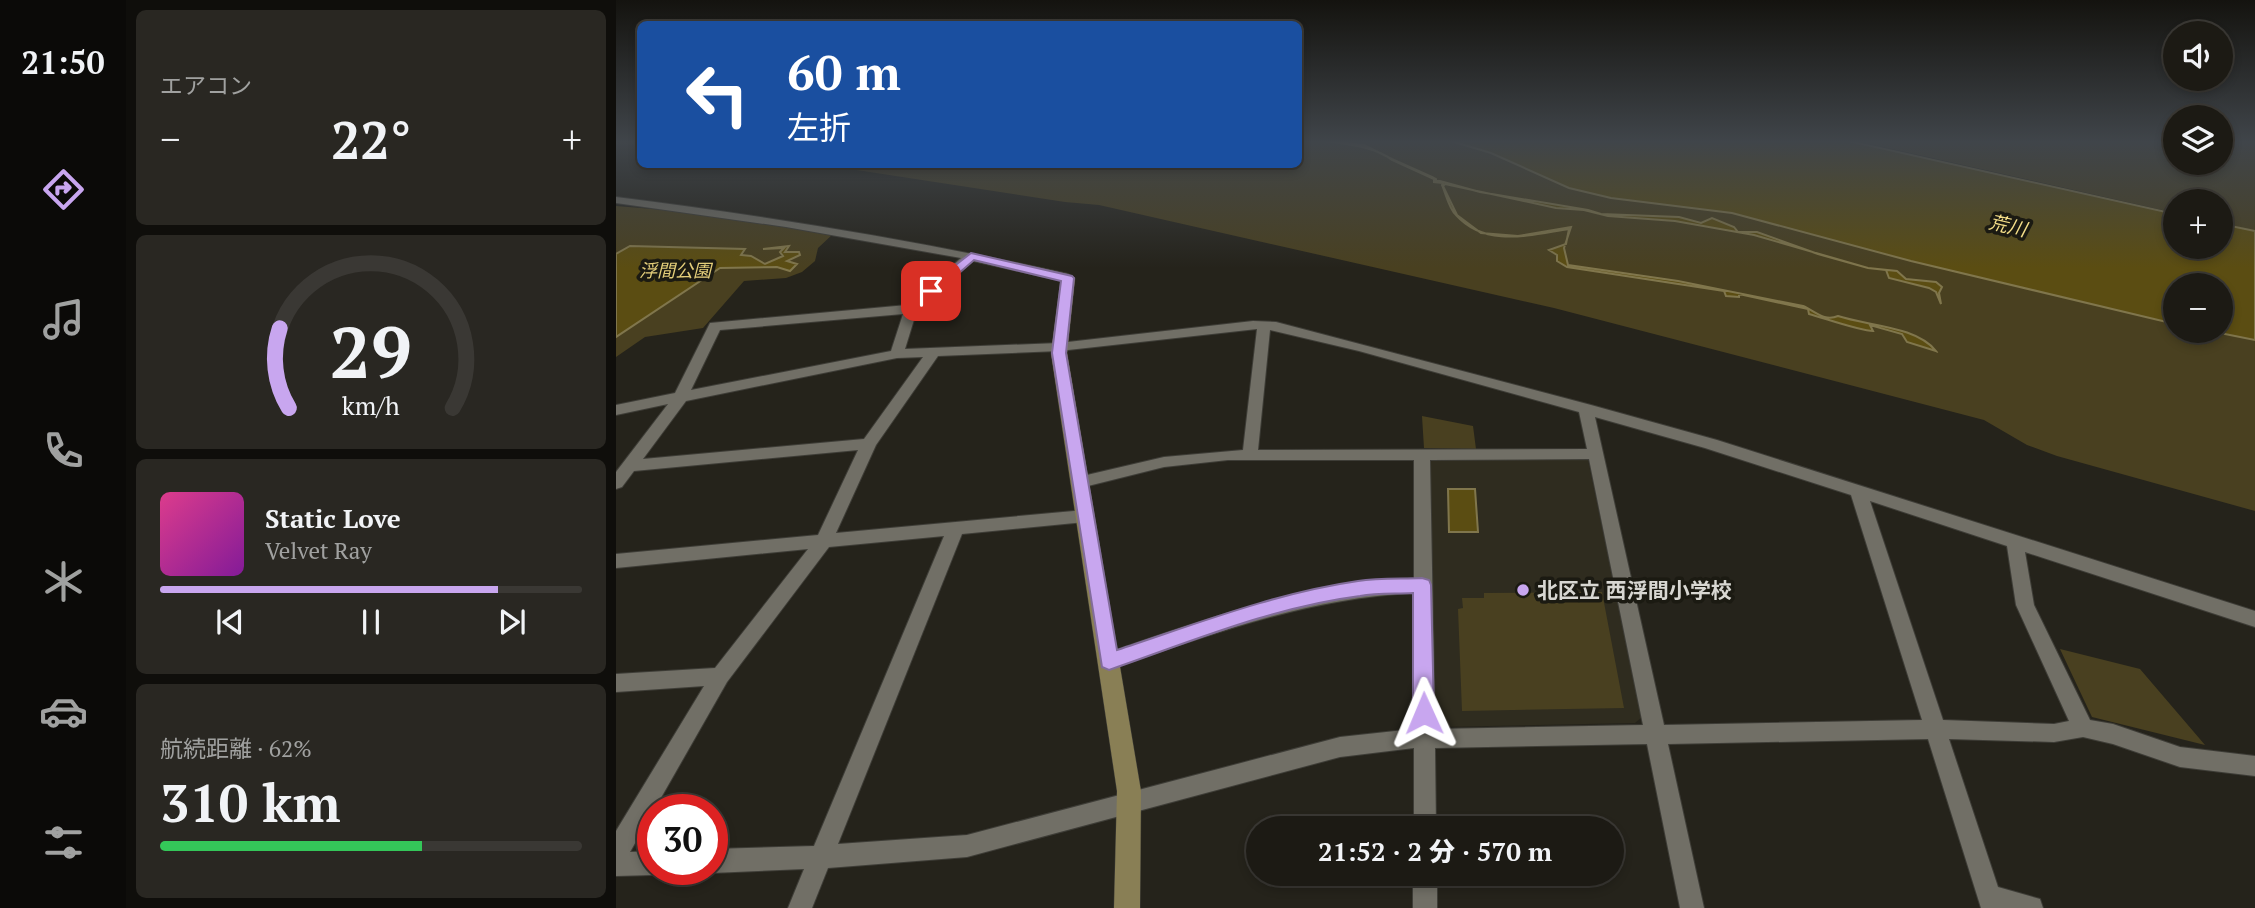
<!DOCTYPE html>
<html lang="ja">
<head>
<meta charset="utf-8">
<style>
  :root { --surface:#1c1a14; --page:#292722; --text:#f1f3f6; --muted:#a0a1a0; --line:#3a3834; --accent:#c8a6ef }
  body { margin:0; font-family:"PT Serif","Noto Sans JP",serif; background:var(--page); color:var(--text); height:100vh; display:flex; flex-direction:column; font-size:26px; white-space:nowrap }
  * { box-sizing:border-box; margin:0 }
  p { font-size:23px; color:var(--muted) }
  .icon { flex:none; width:38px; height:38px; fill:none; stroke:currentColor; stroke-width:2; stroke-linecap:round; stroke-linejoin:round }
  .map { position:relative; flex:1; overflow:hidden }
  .details { display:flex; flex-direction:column; gap:10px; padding:10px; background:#0f0e0b; width:490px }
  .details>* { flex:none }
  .banner { position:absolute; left:21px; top:21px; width:665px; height:147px; border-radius:10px; box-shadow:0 4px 10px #0003,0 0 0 2px var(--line); background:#1a4fa0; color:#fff; overflow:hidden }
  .controls { position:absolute; left:1547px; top:21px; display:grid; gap:14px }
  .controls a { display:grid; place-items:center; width:70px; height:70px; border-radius:50%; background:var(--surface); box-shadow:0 4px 10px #0003,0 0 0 2px var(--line); font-size:35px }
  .speed { position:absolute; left:21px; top:794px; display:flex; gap:14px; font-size:35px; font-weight:700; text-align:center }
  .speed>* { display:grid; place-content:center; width:91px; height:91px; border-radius:50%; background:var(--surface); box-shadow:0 4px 10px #0003,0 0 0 2px var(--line); line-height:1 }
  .speed .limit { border:10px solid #d22; background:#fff; color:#111 }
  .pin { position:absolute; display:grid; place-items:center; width:60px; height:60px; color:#fff; margin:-30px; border-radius:14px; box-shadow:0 4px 10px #0006 }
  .me { position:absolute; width:77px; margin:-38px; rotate:359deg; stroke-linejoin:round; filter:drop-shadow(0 0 5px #0008) }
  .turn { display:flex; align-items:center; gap:24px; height:147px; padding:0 35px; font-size:32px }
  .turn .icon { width:91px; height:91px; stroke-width:2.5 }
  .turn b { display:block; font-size:49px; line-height:60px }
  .big { font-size:52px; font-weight:800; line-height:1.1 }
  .details .widget { flex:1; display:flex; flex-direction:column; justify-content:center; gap:10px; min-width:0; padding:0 24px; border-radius:10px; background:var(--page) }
  .details .dial { align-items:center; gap:0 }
  .dial svg { height:182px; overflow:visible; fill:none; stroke:var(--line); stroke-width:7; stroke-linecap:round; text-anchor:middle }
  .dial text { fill:var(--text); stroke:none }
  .song { display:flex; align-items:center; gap:21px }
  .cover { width:84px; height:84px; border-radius:10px; background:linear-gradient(135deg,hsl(330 70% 55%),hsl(290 70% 35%)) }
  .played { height:7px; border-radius:4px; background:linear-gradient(90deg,var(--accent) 80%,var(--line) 80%) }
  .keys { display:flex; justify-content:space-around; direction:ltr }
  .heat { display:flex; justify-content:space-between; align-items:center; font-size:38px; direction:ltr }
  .charge { height:10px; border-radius:5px; background:linear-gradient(90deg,#34c759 62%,var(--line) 0) }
  .trip { position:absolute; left:630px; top:816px; width:378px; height:70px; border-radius:35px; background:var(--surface); box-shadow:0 4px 10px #0003,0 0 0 2px var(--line); font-weight:800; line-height:70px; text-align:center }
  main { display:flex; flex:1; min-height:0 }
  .dock { display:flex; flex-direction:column; width:126px; justify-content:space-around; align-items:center; background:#0b0a08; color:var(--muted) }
  .dock .icon { width:49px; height:49px }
  .dock .selected { color:var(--accent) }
  .dock b { font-size:32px; color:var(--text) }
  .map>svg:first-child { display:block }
  .built { fill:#2f2c1f }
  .green { fill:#494020 }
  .water { fill:#5b4d12; stroke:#80764c; stroke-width:2 }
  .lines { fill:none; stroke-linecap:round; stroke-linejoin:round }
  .street-casing { stroke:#3e3d37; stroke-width:2 }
  .secondary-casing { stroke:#3e3d37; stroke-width:1 }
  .street { fill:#716f66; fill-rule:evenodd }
  .secondary { fill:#897f55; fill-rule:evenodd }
  .route { fill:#c8a6ef; stroke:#826c9b; stroke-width:2 }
  .poi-dot { fill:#c8a6ef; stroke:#1b1a12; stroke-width:2.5 }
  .labels { text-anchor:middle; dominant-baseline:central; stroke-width:7; stroke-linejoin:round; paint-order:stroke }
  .far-park-label { font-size:18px; font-style:italic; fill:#e4ce7a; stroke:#1b1a12 }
  .far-water-label { font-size:19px; font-style:italic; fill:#f3dd88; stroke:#1b1a12 }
  .poi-label { font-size:21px; font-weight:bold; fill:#d8d7d2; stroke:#1b1a12; text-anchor:start }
</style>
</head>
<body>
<main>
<nav class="dock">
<b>21:50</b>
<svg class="icon selected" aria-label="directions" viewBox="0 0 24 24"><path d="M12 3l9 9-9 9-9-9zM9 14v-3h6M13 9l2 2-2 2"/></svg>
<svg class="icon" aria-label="music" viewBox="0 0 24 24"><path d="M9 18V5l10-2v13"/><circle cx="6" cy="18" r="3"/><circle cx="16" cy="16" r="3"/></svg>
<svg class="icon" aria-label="phone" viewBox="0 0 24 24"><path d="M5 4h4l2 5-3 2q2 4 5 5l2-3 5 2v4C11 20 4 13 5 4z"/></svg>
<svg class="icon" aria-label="climate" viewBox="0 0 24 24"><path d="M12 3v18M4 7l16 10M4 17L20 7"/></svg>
<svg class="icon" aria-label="car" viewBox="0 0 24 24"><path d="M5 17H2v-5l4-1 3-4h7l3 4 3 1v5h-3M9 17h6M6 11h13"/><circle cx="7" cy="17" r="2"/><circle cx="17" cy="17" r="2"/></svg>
<svg class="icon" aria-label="filters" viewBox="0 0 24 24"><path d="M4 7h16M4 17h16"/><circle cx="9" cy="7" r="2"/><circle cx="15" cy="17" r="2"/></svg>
</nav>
<section class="details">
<div class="widget"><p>エアコン</p>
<div class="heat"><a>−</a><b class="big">22°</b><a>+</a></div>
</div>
<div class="widget dial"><svg viewBox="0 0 100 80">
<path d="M14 69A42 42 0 1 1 86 69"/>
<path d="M14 69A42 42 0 0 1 10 34" stroke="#c8a6ef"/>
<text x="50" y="56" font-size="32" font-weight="700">29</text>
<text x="50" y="72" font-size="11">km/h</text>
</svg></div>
<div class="widget">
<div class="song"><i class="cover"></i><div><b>Static Love</b><p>Velvet Ray</p></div></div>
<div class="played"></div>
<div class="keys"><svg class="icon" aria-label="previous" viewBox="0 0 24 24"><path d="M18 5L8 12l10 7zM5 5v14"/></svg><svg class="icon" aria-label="pause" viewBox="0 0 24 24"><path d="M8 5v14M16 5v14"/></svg><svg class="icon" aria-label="next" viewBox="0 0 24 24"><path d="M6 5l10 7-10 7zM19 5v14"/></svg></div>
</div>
<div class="widget"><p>航続距離 · 62%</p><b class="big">310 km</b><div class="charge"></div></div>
</section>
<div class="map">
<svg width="1639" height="908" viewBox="0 0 1639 908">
  <rect width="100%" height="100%" fill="#25231b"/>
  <!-- built -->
  <path class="built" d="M 969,457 L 972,460 L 1026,717 L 1019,723 L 822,727 L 815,719 L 812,463 L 818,458 Z"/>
  <!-- green -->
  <path class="green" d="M 683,141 L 835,141 L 875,153 L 953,188 L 996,198 L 1116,213 L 1295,261 L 1559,324 L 1559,331 L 1594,331 L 1639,340 L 1639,511 L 1441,456 L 1411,445 L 1368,420 L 938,308 L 483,205 L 449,202 L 208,165 L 682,164 Z
    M 1241,141 L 1559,141 L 1559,163 L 1605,163 L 1605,141 L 1639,141 L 1639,231 L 1605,223 L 1605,201 L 1559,201 L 1559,213 Z
    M 0,206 L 61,211 L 217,234 L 202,248 L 199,261 L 186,272 L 170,278 L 128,281 L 87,328 L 29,337 L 0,357 Z
    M 806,416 L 857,426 L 860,449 L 808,448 Z
    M 986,592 L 1008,708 L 846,711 L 842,609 L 847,608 L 846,598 L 868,598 L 868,593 Z
    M 1444,649 L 1524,669 L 1589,745 L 1476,717 Z"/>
  <!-- water -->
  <path class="water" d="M 710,141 L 748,145 L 778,160 L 816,177 L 820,179 L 820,181 L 824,181 L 864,192 L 972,210 L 985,214 L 1063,217 L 1085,223 L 1096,218 L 1118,227 L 1122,232 L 1141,232 L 1202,254 L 1252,268 L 1281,271 L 1290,279 L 1320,282 L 1326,287 L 1323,293 L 1325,304 L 1320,292 L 1313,288 L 1273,278 L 1270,270 L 1252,268 L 1138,235 L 1059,221 L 992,216 L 968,210 L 940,208 L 829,184 L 827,186 L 841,215 L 865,233 L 902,236 L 955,227 L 948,248 L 952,265 L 1062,281 L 1187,306 C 1199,311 1208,322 1222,316 C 1252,326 1300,326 1320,351 L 1291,342 L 1286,334 L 1254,325 L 1257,331 C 1244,331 1208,318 1193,314 L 1192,309 L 1123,294 L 1123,297 L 1110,296 L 1108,291 L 951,267 L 941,261 L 941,255 L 933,250 L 950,244 L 953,229 C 913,235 870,248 840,215 C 833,209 830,194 826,185 L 827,183 L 818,182 L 818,179 L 776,160 C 761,147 730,144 710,141 Z
    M 835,141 L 1233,141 L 1559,214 L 1559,247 L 1605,247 L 1605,224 L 1639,231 L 1639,340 L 1594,331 L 1605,331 L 1605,285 L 1559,285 L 1559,324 L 1295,261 L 1116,213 L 995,198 L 953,188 L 875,153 Z
    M 173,246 L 169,252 L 183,252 L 184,255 L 171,261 L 181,264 L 174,271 L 161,267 L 104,268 L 0,337 L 0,254 L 14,246 L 129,249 L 125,255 L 135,256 L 149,264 L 167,256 L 164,252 L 168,248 L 147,249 Z
    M 832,489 L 859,489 L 862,532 L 833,532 Z"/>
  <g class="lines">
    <defs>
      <path id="street" d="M 0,197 C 152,216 303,241 452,274 L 458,278 L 452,282 L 357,261 L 301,310 L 289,349 L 443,343 L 637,321 L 660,322 L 975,405 L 1101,440 L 1639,611 L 1639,627 L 1409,552 L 1418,605 L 1474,720 L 1497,724 L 1564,747 L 1639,756 L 1639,776 L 1564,767 L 1497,744 L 1467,737 L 1438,742 L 1333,739 L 1382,887 L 1424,899 L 1427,908 L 1365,908 L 1312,739 L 1052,744 L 1088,908 L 1064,908 L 1031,744 L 819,748 L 820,828 L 798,828 L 798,748 L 724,757 L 351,857 L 212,868 L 196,908 L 172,908 L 188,869 L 96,873 L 89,870 L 96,870 L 96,849 L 198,846 L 328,536 L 213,547 L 111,682 L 14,852 L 37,851 L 37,870 L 45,871 L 37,875 L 0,876 L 0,831 L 88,686 L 0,692 L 0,674 L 99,668 L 192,549 L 0,568 L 0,554 L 202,535 L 242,450 L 18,471 L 6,487 L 0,489 L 0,472 L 52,404 L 0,415 L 0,405 L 59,393 L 94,323 L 291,305 L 345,258 L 170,227 L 0,203 ZM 287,314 L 275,351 L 75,390 L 104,330 ZM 641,329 L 627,450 L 548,457 L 458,478 L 456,482 L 458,486 L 464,488 L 548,467 L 612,460 L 798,460 L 798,578 C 690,584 588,619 486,655 L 483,661 L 486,667 L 493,669 C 593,635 691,598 798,593 L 798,729 L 724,737 L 351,835 L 222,844 L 346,534 L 469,522 L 475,520 L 477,516 L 475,512 L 469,510 L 220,533 L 260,445 L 322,356 L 443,351 ZM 654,330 L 743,351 L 963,412 L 971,449 L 642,450 ZM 307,357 L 248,439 L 27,459 L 70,401 L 281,358 ZM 979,417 L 1089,448 L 1235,495 L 1306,720 L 1048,725 ZM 973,459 L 1027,725 L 819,729 L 814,460 ZM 1254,501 L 1391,546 L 1400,605 L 1453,721 L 1438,724 L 1327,720 Z
        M 797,873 L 821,873 L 821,908 L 797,908 Z"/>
      <path id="secondary" d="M 452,274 L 459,278 L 451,353 L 525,791 L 524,908 L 498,908 L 501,791 L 435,353 L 445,278 Z"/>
    </defs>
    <!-- street casing -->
    <use href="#street" class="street-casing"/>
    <!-- secondary casing -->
    <use href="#secondary" class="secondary-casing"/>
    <!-- street -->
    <use href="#street" class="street"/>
    <!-- secondary -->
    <use href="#secondary" class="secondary"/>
  </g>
  <!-- sky -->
  <linearGradient id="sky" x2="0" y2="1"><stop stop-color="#14130f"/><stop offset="0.53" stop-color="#40454a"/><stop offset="1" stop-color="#40454a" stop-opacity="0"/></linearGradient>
  <rect width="1639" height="268" fill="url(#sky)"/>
  <!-- route -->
  <path class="route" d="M 355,253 L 456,276 L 458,278 L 450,353 L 501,650 C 580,624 659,593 742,581 C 763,578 785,579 806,578 L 813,580 L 815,585 L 818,713 L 815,720 L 808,722 L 800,720 L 797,713 L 797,593 C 779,594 761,593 744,596 C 657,607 574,642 493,670 L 486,667 L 436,353 L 445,281 L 358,260 L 319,294 L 310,294 L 310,288 Z"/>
  <!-- markers -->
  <circle class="poi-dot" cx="907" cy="590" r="7"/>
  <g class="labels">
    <!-- far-park labels -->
    <g class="far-park-label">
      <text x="59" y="270">浮間公園</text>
    </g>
    <!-- far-water labels -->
    <g class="far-water-label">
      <text transform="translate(1392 225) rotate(13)">荒川</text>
    </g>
    <!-- poi labels -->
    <g class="poi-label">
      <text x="921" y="590">北区立 西浮間小学校</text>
    </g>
  </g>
</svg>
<div class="controls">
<a><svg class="icon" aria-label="sound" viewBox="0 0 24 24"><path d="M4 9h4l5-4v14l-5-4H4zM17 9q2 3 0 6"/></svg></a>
<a><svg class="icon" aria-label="layers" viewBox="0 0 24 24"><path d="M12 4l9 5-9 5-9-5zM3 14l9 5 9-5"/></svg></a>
<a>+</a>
<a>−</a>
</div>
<div class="speed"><div class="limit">30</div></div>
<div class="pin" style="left:315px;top:291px;background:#d93025"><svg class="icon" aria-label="arrive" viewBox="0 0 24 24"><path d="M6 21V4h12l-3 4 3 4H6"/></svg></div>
<svg class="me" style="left:808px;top:713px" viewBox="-20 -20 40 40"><path d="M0-17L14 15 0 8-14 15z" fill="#c8a6ef" stroke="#fff" stroke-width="4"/></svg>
<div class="trip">21:52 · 2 分 · 570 m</div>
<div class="banner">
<div class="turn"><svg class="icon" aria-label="left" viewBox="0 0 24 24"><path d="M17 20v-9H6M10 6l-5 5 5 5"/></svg><div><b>60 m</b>左折</div></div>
</div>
</div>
</main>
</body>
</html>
